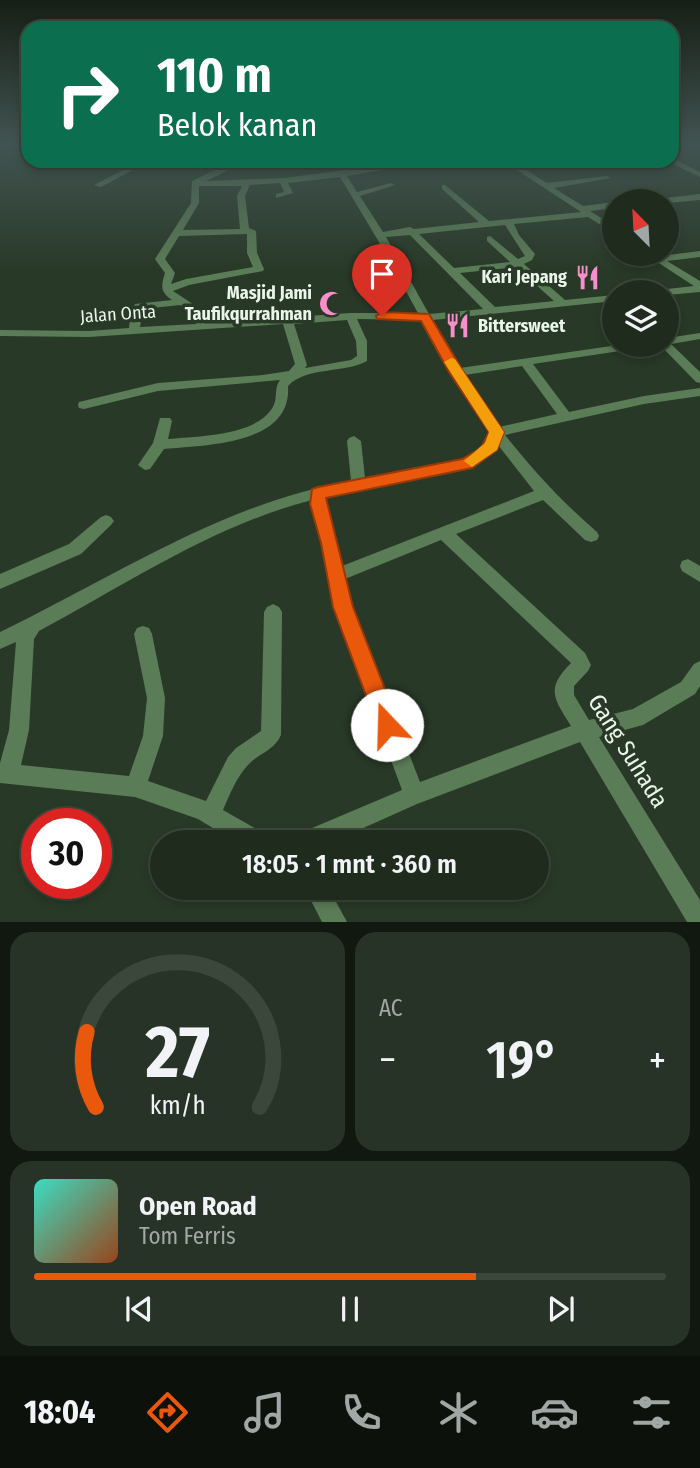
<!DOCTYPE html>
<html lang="id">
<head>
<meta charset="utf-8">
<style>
  :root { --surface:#1e2b1d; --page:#263326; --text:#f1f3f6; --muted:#a1a7a4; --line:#3c473b; --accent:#ea580c }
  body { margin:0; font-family:"Fira Sans Condensed",sans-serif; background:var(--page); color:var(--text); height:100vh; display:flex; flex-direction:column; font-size:26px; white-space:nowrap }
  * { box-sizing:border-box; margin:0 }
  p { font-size:23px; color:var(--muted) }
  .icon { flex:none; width:38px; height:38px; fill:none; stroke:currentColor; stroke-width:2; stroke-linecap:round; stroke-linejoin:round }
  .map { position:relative; height:922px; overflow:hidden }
  .drawer { display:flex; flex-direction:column; gap:10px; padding:10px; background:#101810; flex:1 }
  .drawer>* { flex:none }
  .top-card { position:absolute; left:21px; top:21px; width:658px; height:147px; border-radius:21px; box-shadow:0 4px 10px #0003,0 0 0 2px var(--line); background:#0b6e4f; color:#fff; overflow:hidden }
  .needle { width:46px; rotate:336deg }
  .fabs { position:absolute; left:602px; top:189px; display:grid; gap:14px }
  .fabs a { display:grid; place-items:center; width:77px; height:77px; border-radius:50%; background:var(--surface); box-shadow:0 4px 10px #0003,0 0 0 2px var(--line); font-size:35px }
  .speed { position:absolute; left:21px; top:808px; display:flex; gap:14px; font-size:35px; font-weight:700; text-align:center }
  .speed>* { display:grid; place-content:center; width:91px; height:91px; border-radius:50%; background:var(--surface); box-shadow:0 4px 10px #0003,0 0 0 2px var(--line); line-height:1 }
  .speed .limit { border:10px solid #d22; background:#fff; color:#111 }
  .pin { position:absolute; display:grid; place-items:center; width:60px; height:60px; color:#fff; margin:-72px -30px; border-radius:50% 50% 50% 0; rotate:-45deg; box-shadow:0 0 7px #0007 }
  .pin .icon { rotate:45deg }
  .me { position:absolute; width:77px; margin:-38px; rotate:339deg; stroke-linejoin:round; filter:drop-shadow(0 0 5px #0008) }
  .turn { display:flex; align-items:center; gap:24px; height:147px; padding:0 21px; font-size:32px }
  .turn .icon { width:91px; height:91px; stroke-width:2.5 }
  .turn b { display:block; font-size:49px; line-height:60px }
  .big { font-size:52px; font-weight:600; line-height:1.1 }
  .drawer .card { flex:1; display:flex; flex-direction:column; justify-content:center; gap:10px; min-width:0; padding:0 24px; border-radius:21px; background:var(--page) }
  .drawer .dial { align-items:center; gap:0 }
  .dial svg { height:182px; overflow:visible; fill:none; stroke:var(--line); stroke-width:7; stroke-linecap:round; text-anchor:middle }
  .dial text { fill:var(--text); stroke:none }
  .song { display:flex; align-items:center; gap:21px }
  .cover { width:84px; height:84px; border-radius:10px; background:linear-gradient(135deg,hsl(170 70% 55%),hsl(20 70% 35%)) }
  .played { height:7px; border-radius:4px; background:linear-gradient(90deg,var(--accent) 70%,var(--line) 70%) }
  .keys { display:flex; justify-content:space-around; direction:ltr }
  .heat { display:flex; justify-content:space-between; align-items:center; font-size:38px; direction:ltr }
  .drawer .tiles { flex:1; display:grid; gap:10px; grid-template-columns:1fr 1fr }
  .card:last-child { grid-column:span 2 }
  .trip { position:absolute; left:150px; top:830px; width:399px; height:70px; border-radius:35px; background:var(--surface); box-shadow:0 4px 10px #0003,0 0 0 2px var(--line); font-weight:600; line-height:70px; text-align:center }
  .tabs { display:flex; height:112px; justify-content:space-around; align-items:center; background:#0c110c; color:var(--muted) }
  .tabs .icon { width:49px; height:49px }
  .tabs .on { color:var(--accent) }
  .tabs b { font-size:32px; color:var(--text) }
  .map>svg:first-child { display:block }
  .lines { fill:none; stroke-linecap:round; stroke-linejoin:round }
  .minor { fill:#5a7c56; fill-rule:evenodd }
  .route { fill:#ea580c; stroke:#983908; stroke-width:2 }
  .slow { fill:#f59e0b }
  .labels { text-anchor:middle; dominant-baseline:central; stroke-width:7; stroke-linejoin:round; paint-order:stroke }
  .far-poi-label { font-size:18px; font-weight:bold; fill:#eaf5e9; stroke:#283927; text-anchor:end }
  .far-street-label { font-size:18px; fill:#eaf5e9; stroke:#283927 }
  .near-street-label { font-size:24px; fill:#eaf5e9; stroke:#283927 }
</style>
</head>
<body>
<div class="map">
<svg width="700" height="922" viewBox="0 0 700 922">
  <rect width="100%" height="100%" fill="#283927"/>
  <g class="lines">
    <!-- minor -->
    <path class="minor" d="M 672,158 L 700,172 L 700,177 L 669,162 L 672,161 Z
      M 140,161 L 150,161 L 101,187 L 94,185 Z
      M 227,161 L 235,161 L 225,172 L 206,181 L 284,178 L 415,161 L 435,161 L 347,176 L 357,192 L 391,183 L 395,185 L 360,196 L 383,232 L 410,227 L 414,229 L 479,222 L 442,189 L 442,185 L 445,185 L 489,221 L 581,212 L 503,161 L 512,161 L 547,183 L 607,176 L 611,178 L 554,188 L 583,206 L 614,202 L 614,208 L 590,211 L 614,226 L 614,233 L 588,217 L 514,224 L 519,235 L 535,254 L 532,260 L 524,264 L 565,300 L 614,295 L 614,301 L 433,320 L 460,368 L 618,345 L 646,345 L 640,348 L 533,364 L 569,412 L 644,396 L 700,388 L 700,396 L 644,404 L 505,435 C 533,470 562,502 597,532 L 599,536 L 597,540 L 591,542 L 585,540 L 543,500 L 456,534 L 585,653 L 591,665 L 588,671 L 574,686 L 574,695 L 589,720 L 633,709 L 681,682 L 694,664 L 700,661 L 700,686 L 695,694 L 643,725 L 599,737 L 700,900 L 700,922 L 687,922 L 580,742 L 417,804 L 332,842 L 295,842 L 298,834 L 402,790 L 334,607 L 312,500 C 214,525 127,584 39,631 L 34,639 L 29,730 L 21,765 L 129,776 L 143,736 L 147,698 L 134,634 L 137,628 L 143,626 L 149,628 L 152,634 L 165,698 L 163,736 L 148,781 L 206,801 L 228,757 L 236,748 L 261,731 L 264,612 L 267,607 L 273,604 L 279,607 L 282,612 L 281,735 C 274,751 259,753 248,765 C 236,778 230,794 223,810 L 265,834 L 268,842 L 236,842 L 198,819 L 135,797 L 0,783 L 0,763 L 9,730 L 16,642 L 0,649 L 0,632 C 116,576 223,503 351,481 L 347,441 L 349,438 L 354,436 L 361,441 L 365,478 C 400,473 476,470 489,433 L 450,372 L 421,320 L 357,319 L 367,341 L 367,361 C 343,374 307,366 288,386 C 292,445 206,445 164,449 L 150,469 L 145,470 L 138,465 L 153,443 L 160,418 L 170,418 L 172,421 L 168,439 C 198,436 252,436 271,410 C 279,400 273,389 280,380 L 158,391 L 84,409 L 79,408 L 78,405 L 79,402 L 158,383 L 263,375 L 289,371 L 295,364 L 283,324 L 89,337 L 0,336 L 0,330 L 89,331 L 129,328 L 130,314 L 135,304 L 172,300 C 160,292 161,286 165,273 L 155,259 L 191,203 L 192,181 L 219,168 ZM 340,177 L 376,237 L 418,313 L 350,313 L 207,323 L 202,310 L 173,291 L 189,285 L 263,271 L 264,269 L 257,253 L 256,231 L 249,228 L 245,196 L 250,185 L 280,183 L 284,192 L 276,194 L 276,198 L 293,193 L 288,183 ZM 199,186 L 242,186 L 237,196 L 240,229 L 183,230 L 199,203 ZM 505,225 L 525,256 L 518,259 L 490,236 L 487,237 L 487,241 L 510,262 L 454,268 L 419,234 ZM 247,234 L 247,253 L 253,267 L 186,279 L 171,284 L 175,273 L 165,259 L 179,236 ZM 410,235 L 483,309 L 429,314 L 386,237 ZM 516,267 L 554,301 L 495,307 L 460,273 ZM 180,305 L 193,314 L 196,324 L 140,327 L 143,309 ZM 347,320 L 356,341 L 357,356 L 351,360 L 305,368 L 307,365 L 294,324 ZM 522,366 L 557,414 L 499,427 L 465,375 ZM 498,445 L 534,491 L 342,566 L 326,497 L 466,469 L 487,458 ZM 441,540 L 571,663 C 545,689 554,699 571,726 L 420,782 L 352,607 L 345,579 Z
      M 635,161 L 668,161 L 664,163 L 589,169 L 585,167 L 589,165 Z
      M 700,194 L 700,200 L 667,203 L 667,201 L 661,201 L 665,198 Z
      M 700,251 L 700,257 L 667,261 L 700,281 L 700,292 L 667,295 L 667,292 L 662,292 L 667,289 L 694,286 L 645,254 L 660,256 Z
      M 700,333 L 700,339 L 671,344 L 700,372 L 700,383 L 696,382 L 660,345 L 667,345 L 667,338 Z
      M 106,515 L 111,517 L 114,521 L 111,525 L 81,554 L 0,589 L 0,574 L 69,544 L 101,517 Z
      M 688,559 L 700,566 L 700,582 L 682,571 L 680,566 L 682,561 Z
      M 304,887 L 328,887 L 347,922 L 322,922 Z"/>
  </g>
  <!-- sky -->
  <linearGradient id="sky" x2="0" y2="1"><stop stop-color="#161f15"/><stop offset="0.53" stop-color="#425452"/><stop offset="1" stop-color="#425452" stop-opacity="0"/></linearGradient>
  <rect width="700" height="272" fill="url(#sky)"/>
  <!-- route -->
  <path class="route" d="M 382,312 L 429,314 L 463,371 L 504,432 L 497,450 L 472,468 L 326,498 L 353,607 L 399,725 L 395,733 L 387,736 L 380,733 L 333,607 L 321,543 L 310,504 L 312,489 L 318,487 L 462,459 L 481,448 L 489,432 L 449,372 L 421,321 L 377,319 L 376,316 Z"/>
  <!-- slow -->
  <path class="slow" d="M 451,358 L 455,359 L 504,432 L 497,450 L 472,467 L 464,461 L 485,443 L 489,432 L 444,362 Z"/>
  <!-- icons -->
  <defs>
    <symbol id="restaurant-bare" viewBox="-9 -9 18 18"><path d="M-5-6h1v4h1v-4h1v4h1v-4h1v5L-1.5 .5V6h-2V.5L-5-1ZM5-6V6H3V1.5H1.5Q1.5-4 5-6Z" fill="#f98fca" stroke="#283927" stroke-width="2.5" paint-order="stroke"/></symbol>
    <symbol id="mosque-bare" viewBox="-9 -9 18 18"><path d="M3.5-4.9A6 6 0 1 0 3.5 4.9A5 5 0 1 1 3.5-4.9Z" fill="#f98fca" stroke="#283927" stroke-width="2.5" paint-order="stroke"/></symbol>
  </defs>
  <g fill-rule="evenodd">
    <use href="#restaurant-bare" x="570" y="260" width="35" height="35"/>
    <use href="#mosque-bare" x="314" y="286" width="35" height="35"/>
    <use href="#restaurant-bare" x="440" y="308" width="35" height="35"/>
  </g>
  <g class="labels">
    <!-- far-poi labels -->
    <g class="far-poi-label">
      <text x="567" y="277">Kari Jepang</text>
      <text x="312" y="293">Masjid Jami<tspan x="312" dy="21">Taufikqurrahman</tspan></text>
      <text x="478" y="326" text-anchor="start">Bittersweet</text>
    </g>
    <!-- far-street labels -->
    <g class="far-street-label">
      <text transform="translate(118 314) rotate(-4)">Jalan Onta</text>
    </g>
    <!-- near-street labels -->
    <g class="near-street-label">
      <text transform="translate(628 751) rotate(58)">Gang Suhada</text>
    </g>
  </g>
</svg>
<div class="fabs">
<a><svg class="needle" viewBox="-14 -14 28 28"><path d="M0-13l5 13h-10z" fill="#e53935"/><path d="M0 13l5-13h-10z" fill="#a1a7a4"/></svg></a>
<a><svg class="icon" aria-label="layers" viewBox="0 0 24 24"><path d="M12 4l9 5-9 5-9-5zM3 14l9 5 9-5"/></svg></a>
</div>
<div class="speed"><div class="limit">30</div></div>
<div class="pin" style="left:382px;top:316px;background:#d93025"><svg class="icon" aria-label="arrive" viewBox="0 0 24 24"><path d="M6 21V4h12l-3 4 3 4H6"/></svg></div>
<svg class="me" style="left:387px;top:725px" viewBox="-20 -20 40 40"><circle r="19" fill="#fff"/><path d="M0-13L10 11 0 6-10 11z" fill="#ea580c"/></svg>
<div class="trip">18:05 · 1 mnt · 360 m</div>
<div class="top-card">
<div class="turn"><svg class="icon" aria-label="right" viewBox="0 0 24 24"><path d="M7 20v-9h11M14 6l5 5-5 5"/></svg><div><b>110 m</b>Belok kanan</div></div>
</div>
</div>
<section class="drawer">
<div class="tiles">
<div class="card dial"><svg viewBox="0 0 100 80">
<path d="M14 69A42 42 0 1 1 86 69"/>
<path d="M14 69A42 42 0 0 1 10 36" stroke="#ea580c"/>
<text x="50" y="56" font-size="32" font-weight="700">27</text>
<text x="50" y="72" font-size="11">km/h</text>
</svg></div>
<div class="card"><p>AC</p>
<div class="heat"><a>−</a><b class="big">19°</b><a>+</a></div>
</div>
<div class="card">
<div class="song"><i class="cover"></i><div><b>Open Road</b><p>Tom Ferris</p></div></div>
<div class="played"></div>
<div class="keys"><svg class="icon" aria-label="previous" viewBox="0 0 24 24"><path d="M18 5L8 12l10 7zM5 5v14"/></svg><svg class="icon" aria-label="pause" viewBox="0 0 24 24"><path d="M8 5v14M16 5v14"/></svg><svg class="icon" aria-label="next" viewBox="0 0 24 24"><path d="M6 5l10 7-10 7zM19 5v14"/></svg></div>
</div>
</div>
</section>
<nav class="tabs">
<b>18:04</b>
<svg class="icon on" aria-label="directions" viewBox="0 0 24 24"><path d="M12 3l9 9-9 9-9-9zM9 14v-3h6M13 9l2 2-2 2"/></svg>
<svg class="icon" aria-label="music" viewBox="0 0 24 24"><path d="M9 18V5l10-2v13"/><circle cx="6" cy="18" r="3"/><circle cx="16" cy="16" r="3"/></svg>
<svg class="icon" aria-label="phone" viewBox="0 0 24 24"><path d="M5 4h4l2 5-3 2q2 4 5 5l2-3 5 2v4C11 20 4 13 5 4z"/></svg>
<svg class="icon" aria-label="climate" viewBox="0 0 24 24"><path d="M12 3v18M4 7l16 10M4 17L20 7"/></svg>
<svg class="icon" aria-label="car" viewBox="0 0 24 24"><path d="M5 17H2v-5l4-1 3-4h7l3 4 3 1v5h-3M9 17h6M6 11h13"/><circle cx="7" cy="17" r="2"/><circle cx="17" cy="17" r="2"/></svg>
<svg class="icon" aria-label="filters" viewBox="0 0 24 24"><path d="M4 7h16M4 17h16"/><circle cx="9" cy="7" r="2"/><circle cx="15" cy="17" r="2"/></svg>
</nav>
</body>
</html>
